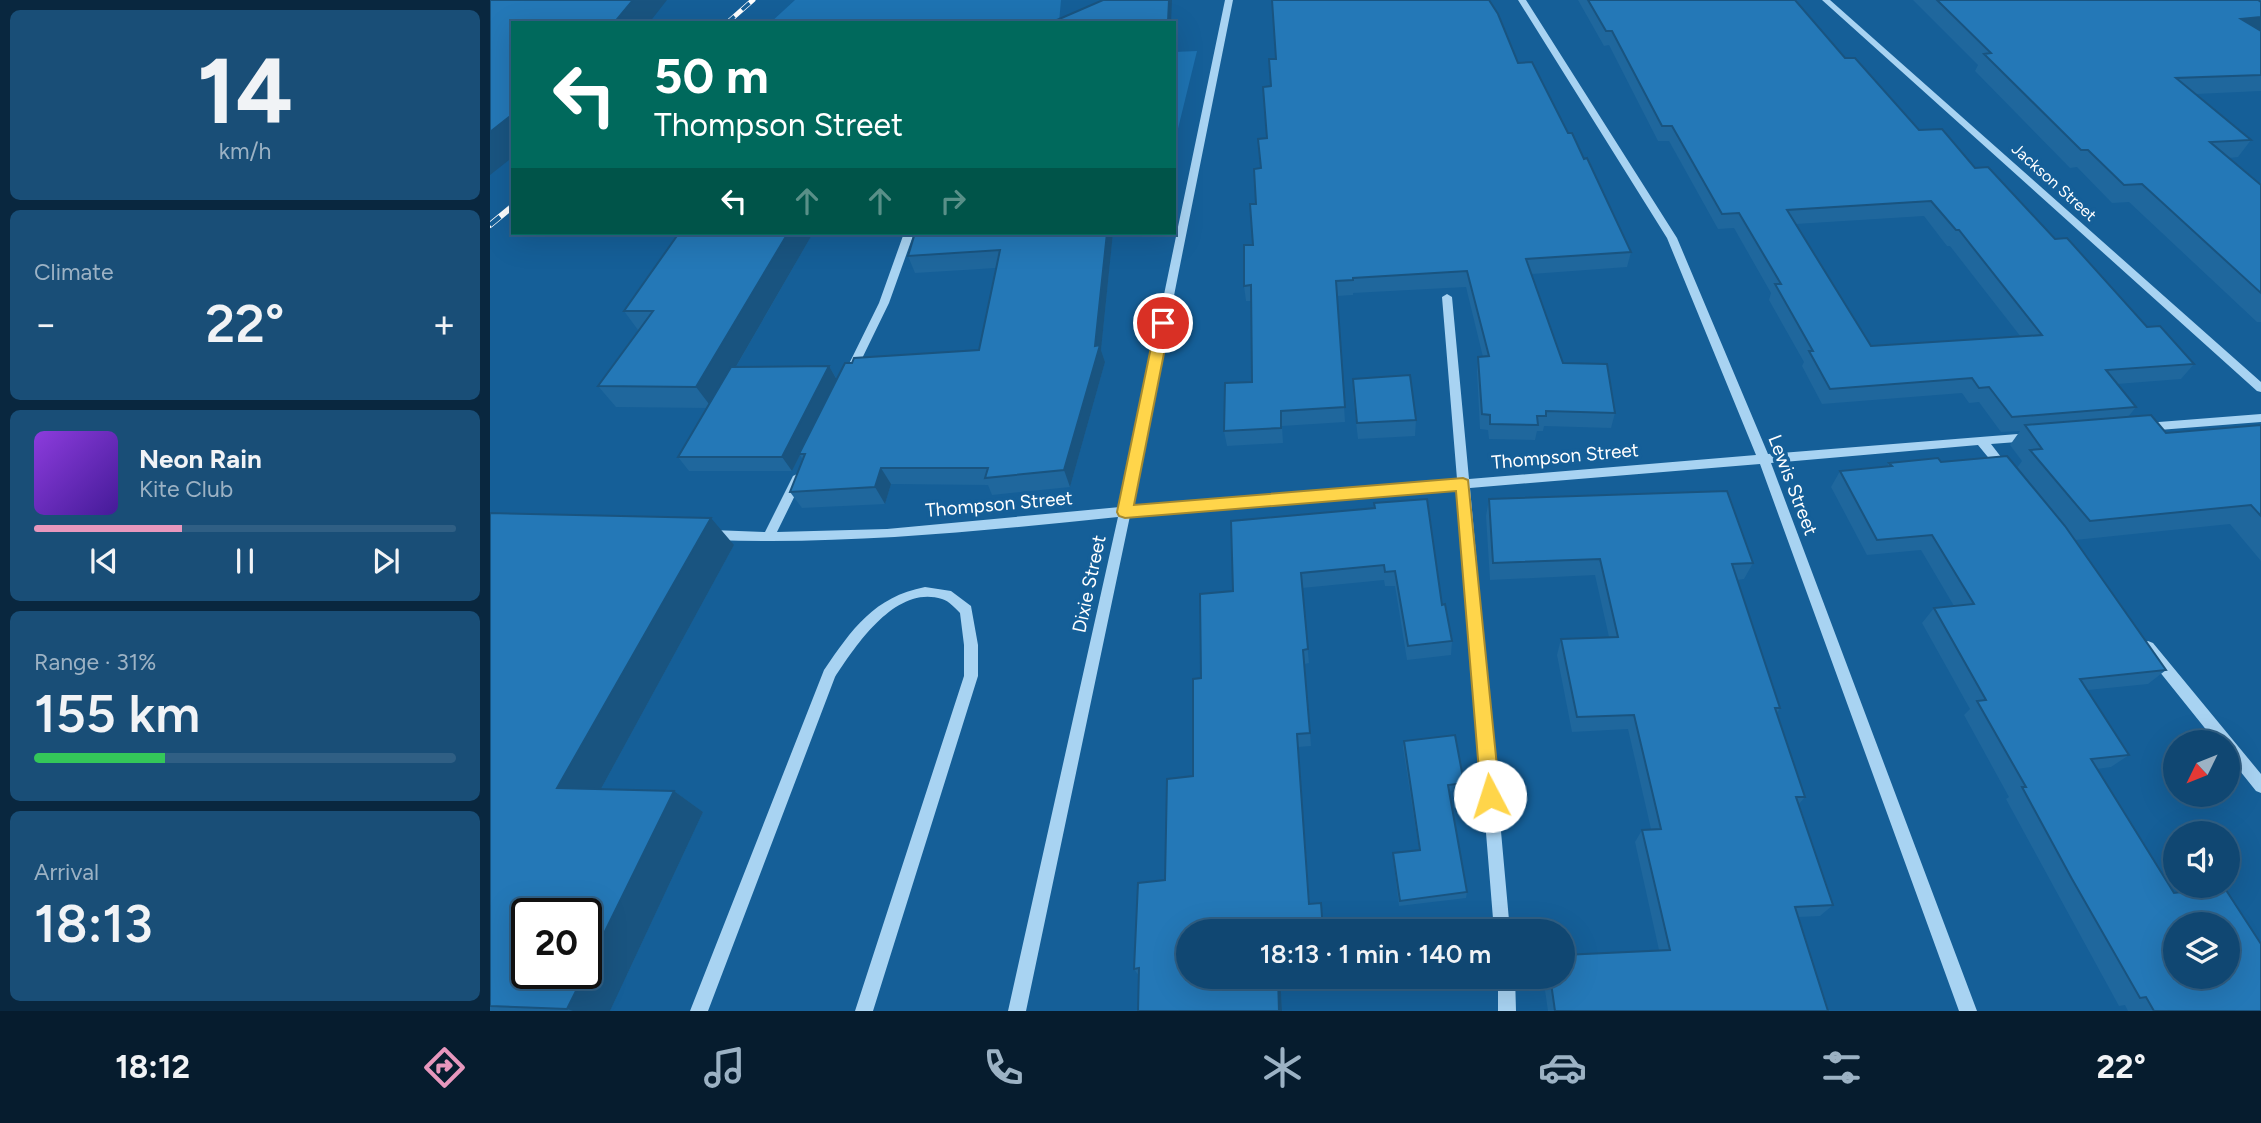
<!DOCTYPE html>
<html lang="en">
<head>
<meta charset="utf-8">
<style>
  :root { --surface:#104772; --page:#194e77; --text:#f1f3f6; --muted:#9cb2c4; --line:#305f84; --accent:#e797bd }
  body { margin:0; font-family:Figtree,sans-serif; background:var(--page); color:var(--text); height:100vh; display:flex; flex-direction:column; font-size:26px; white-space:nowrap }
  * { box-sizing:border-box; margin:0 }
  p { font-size:23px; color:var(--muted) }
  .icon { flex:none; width:38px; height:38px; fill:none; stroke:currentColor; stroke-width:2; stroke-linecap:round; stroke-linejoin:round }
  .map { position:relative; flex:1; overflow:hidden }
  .side { display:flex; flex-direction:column; gap:10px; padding:10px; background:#09273f; width:490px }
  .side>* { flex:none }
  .guide { position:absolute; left:21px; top:21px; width:665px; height:214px; border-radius:0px; box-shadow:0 7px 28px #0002,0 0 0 2px var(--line); background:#00695c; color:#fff; overflow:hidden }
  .needle { width:46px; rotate:227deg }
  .buttons { position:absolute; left:1673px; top:730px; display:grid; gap:14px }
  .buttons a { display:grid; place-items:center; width:77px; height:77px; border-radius:50%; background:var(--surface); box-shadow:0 7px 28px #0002,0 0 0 2px var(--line); font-size:35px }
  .speed { position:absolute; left:21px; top:898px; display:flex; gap:14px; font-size:35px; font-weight:700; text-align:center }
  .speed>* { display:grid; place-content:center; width:91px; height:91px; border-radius:50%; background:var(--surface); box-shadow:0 7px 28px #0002,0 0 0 2px var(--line); line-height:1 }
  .speed .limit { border:4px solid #111; border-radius:10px; background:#fff; color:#111 }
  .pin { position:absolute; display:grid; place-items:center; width:60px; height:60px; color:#fff; margin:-30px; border:4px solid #fff; border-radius:50%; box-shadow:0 2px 7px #0007 }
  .me { position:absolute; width:77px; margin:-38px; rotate:355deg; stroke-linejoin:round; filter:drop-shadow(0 0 5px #0008) }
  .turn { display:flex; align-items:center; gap:24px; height:147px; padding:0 28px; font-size:32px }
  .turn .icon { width:91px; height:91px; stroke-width:2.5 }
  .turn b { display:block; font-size:49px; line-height:60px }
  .lanes { display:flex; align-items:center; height:66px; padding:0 28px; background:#0003; justify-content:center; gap:35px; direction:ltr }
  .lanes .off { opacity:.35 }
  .big { font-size:52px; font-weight:600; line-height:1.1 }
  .side .widget { flex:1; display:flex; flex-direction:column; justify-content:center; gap:10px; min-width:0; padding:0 24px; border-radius:10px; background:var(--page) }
  .side .dial { align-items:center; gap:0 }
  .dial b { font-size:91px; line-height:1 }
  .song { display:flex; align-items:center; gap:21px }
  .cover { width:84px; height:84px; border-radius:10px; background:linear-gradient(135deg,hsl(270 70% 55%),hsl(260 70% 35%)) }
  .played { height:7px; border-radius:4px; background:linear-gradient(90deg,var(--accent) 35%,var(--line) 35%) }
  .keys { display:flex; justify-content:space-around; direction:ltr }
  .heat { display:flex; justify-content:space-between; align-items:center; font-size:38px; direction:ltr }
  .charge { height:10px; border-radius:5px; background:linear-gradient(90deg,#34c759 31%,var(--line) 0) }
  .trip { position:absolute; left:686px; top:919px; width:399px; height:70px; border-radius:35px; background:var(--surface); box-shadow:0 7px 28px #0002,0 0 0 2px var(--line); font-weight:600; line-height:70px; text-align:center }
  .tabs { display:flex; height:112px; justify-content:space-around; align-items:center; background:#061c2e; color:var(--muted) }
  .tabs .icon { width:49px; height:49px }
  .tabs .active { color:var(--accent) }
  .tabs b { font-size:32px; color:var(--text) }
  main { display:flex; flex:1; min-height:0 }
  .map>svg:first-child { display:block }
  .green { fill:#1e73b2 }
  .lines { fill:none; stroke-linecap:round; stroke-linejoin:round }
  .minor { fill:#a8d3f2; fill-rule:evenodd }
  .rail-far1-casing { stroke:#fff; stroke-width:5 }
  .rail-casing { stroke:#fff; stroke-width:6 }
  .rail-far1 { stroke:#155f98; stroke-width:3.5; stroke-dasharray:10; stroke-linecap:butt }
  .rail { stroke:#155f98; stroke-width:4.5; stroke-dasharray:13; stroke-linecap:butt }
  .wall { fill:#1f679d; fill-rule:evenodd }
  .shaded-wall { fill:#195480 }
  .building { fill:#2478b7; stroke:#195480; stroke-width:2; fill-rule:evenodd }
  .route { fill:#ffd54a; stroke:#a68a30; stroke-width:2 }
  .labels { text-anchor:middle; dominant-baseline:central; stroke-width:7; stroke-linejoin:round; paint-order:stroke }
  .far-street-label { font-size:16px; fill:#fff; stroke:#155f98 }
  .street-label { font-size:19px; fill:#fff; stroke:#155f98 }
</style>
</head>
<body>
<main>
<section class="side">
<div class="widget dial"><b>14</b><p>km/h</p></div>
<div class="widget"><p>Climate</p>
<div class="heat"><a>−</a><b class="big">22°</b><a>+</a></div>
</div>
<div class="widget">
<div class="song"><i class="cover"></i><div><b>Neon Rain</b><p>Kite Club</p></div></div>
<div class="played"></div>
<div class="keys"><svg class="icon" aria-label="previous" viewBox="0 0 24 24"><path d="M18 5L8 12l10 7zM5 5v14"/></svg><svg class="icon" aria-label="pause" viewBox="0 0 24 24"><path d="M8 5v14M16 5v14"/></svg><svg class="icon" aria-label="next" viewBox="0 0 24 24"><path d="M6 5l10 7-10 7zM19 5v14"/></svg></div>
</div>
<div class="widget"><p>Range · 31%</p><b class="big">155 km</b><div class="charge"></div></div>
<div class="widget"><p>Arrival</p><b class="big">18:13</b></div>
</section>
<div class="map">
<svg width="1771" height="1011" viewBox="0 0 1771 1011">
  <rect width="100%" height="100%" fill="#155f98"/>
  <!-- green -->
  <path class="green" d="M 305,0 L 571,0 L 569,23 L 280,23 Z
    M 707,51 L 684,145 L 684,52 Z"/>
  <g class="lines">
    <!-- minor -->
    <path class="minor" d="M 735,0 L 743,0 L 642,506 L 967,479 L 952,297 L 957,294 L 962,297 L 979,479 L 1266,455 L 1177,238 L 1028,0 L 1036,0 L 1187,238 L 1278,454 L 1540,433 L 1544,434 L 1546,437 L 1544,440 L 1540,441 L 1501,444 L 1521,470 L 1515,474 L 1511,473 L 1488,445 L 1281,463 L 1487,1011 L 1469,1011 L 1270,464 L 980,488 L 1020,931 L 1004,931 L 968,489 L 640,516 L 536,1011 L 518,1011 L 628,517 C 493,531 359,545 223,540 L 219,539 L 217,535 L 219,531 L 223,530 L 275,532 L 303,476 L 307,474 L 313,479 L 287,532 L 397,529 L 630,507 Z
      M 1332,0 L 1340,0 L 1771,382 L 1771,392 L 1767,391 Z
      M 414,233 L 424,233 L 399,303 L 364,375 L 356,375 L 355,372 L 389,303 Z
      M 1771,414 L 1771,422 L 1656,431 L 1650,427 L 1656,423 Z
      M 435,587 L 461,591 L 481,606 L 488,645 L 488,676 L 383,1011 L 365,1011 L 474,676 L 474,645 L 470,613 C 465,608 459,601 452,599 C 406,584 366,645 345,677 L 218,1011 L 200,1011 L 334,670 C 362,629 384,597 435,587 Z
      M 1658,641 L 1663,643 L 1771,774 L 1771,793 L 1766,791 L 1738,756 L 1738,742 L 1726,742 L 1653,651 L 1651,647 L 1653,643 Z
      M 1008,976 L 1025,976 L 1026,1011 L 1008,1011 Z"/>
    <defs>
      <path id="rail-far1" d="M 237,23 L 263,0"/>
      <path id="rail" d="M 0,225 L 23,206"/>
    </defs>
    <!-- rail-far1 casing -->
    <use href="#rail-far1" class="rail-far1-casing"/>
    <!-- rail casing -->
    <use href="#rail" class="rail-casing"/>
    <!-- rail-far1 -->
    <use href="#rail-far1" class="rail-far1"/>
    <!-- rail -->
    <use href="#rail" class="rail"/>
  </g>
  <!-- wall -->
  <path class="wall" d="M 1088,0 L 1305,0 L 1355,58 L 1429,130 L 1485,168 L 1565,239 L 1657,327 L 1704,364 L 1691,379 L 1627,384 L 1646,407 L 1638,417 L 1676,433 L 1771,425 L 1771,561 L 1740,524 L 1585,540 L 1676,670 L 1658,684 L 1598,690 L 1639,755 L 1621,767 L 1607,769 L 1684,893 L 1771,1011 L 1638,1011 L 1635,1005 L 1629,1006 L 1565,889 L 1516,799 L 1519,797 L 1474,715 L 1480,709 L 1432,623 L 1444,608 L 1464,606 L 1431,550 L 1377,555 L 1341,487 L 1350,471 L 1397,467 L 1399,463 L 1451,462 L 1527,468 L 1532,461 L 1520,445 L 1530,431 L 1511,432 L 1489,402 L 1479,403 L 1472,393 L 1332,404 L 1312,366 L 1314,362 L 1279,300 L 1281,293 L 1244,228 L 1228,229 L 1179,141 L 1168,141 L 1119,45 L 1114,46 ZM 1434,216 L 1457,246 L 1460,246 L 1531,337 L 1381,346 L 1306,224 Z
    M 1423,0 L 1771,0 L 1771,91 L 1706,94 L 1761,140 L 1748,157 L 1739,158 L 1771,185 L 1771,322 L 1767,322 L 1639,202 L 1622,203 L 1587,167 L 1580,168 L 1485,71 L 1488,65 Z
    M 786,59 L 1028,63 L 1078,133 L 1094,159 L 1141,252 L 1137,267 L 1042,274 L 1073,363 L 1125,413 L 1121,428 L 1054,426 L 1053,431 L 1047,431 L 1045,440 L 999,439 L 998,430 L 990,429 L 987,372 L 988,357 L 993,357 L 976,287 L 863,293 L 863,295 L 847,296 L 855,422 L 792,426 L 793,443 L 737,446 L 734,431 L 762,382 L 761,301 L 756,301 L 754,286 L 763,245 L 771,168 L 777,138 L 781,86 Z
    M 189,233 L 323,233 L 246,367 L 339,366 L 347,379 L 362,363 L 489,350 L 506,268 L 425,273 L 418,256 L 425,233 L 623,233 L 611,350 L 615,362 L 580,487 L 502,495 L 498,485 L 401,484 L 395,504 L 312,508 L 300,492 L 313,460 L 310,455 L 302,471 L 199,471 L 188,457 L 217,408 L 126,407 L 108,386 L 148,330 L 134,311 Z
    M 863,379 L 926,420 L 925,436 L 868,439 L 863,395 Z
    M 999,499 L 1263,563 L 1254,579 L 1247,580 L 1290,708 L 1287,713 L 1315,797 L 1309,804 L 1343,905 L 1330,916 L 1309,917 L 1338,1011 L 1058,1011 L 1053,976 L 1073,976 L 1169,950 L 1145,842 L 1152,830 L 1161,829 L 1138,729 L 1082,732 L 1067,655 L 1071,639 L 1119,637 L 1105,575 L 1000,580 L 996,516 Z
    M 884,503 L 952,605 L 962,641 L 961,655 L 917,660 L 905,586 L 895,586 L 894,580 L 812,588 L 819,663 L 815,664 L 821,746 L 808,747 L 820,904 L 698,976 L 790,976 L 792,1011 L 649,976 L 644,969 L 675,880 L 703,776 L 743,591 L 884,508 Z
    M 0,513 L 244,545 L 111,789 L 184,791 L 213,812 L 120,1011 L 0,1011 Z
    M 914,741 L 974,783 L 973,789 L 959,791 L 977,892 L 976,898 L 909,906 L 903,859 L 903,853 L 929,850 L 913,747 Z"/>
  <!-- shaded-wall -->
  <path class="shaded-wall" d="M 143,0 L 177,0 L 159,23 L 124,23 Z
    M 679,0 L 682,0 L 681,23 L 678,23 Z
    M 1771,17 L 1771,33 L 1751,19 Z
    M 23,114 L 23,157 L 0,175 L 0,132 Z
    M 298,233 L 323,233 L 222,408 L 206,387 Z
    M 617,233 L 623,233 L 611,350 L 615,362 L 580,487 L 574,470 Z
    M 339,366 L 347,380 L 309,454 L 310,455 L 302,471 L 292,457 Z
    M 391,468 L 401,484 L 395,504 L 385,487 Z
    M 221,518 L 244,545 L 100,809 L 67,788 Z
    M 184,791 L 213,812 L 120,1011 L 83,1011 L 77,1009 L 95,973 L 96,973 L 96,970 Z
    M 788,976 L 790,976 L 792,1011 L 789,1011 Z"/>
  <!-- building -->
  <path class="building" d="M 0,0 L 143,0 L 124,23 L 23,23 L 23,114 L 0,132 Z
    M 613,0 L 679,0 L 678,22 L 560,23 Z
    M 782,0 L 999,0 L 1008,14 L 1028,63 L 1042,62 L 1078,133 L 1082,133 L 1094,159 L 1097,158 L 1141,252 L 1036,259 L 1073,363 L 1117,364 L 1125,413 L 1056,411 L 1056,416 L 1047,416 L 1048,425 L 1000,424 L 1000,415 L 992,414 L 988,357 L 999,356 L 977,271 L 863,278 L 863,280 L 846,281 L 855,407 L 791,411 L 791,428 L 734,431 L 735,383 L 762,382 L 761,285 L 754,286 L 754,245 L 763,245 L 760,204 L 766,204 L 764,169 L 771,168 L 768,139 L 777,138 L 773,87 L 781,86 L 779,59 L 786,59 Z
    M 1098,0 L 1305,0 L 1355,58 L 1365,58 L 1429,130 L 1452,129 L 1485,168 L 1498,167 L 1565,239 L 1577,238 L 1657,327 L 1670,326 L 1704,364 L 1616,370 L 1646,407 L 1522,417 L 1499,387 L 1489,388 L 1482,378 L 1340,389 L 1319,351 L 1323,351 L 1285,284 L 1291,284 L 1249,213 L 1232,214 L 1182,126 L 1172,126 L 1122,31 L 1116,31 ZM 1441,201 L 1466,230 L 1469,230 L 1552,335 L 1381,346 L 1297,210 Z
    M 1447,0 L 1768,0 L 1771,2 L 1771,17 L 1751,19 L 1771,31 L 1771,75 L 1686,78 L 1761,140 L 1720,142 L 1771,185 L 1771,293 L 1652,184 L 1634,185 L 1598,150 L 1591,150 L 1494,54 L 1501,53 Z
    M 189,233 L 298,233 L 206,387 L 108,386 L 163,311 L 134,311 Z
    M 425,233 L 617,233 L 605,346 L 610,345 L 574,470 L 495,478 L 498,468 L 391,468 L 385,487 L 300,492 L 315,454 L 309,454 L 355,363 L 362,363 L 364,358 L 489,350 L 510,250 L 418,256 Z
    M 339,366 L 292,457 L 188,457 L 241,367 Z
    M 920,375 L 926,420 L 867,423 L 863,379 Z
    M 1661,415 L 1676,433 L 1771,425 L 1771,516 L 1761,505 L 1600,521 L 1540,450 L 1552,449 L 1535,425 Z
    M 1517,456 L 1575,526 L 1676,670 L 1590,679 L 1639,755 L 1601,759 L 1684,893 L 1734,887 L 1771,944 L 1771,1011 L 1664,1011 L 1656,997 L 1650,998 L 1582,879 L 1532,787 L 1536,787 L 1487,701 L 1496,700 L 1444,608 L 1484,604 L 1442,535 L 1387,540 L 1350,471 L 1402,466 L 1399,463 L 1448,458 L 1451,462 ZM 1685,924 L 1738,924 L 1738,976 L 1685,976 Z
    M 1237,491 L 1263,563 L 1242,564 L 1290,708 L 1285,708 L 1315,797 L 1306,797 L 1343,905 L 1305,907 L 1338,1011 L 1065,1011 L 1060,976 L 1073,976 L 1073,955 L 1180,950 L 1152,830 L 1171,829 L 1144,715 L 1087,717 L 1071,639 L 1128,637 L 1110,559 L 1003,563 L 999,499 Z
    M 937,499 L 952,605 L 955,604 L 962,641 L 918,646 L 905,571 L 895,572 L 894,565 L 811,573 L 818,649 L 813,650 L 820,733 L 807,734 L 819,904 L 831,903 L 833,931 L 698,931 L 698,976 L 788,976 L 789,1011 L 648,1011 L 649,968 L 644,969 L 648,883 L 675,880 L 677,779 L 703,776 L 703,679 L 711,678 L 710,594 L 743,591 L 741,521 L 885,508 L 884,503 Z
    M 0,513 L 221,518 L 67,788 L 184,791 L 96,970 L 96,914 L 37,914 L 37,973 L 95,973 L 77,1009 L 0,1006 Z
    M 965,735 L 974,783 L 958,785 L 977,892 L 910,901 L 903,853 L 930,850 L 914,741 Z"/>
  <!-- route -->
  <path class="route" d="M 673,319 L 680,323 L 644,505 L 973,478 L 978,480 L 1010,796 L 1007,803 L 1000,806 L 993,803 L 991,796 L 966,491 L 635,518 L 629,516 L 627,512 L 666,323 Z"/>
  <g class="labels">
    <!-- far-street labels -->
    <g class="far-street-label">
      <text transform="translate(1564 182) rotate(42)">Jackson Street</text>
    </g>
    <!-- street labels -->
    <g class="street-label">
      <text transform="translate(1075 456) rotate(-5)">Thompson Street</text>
      <text transform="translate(1303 485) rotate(69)">Lewis Street</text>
      <text transform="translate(509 504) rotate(-5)">Thompson Street</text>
      <text transform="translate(599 584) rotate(-78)">Dixie Street</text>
    </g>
  </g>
</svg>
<div class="buttons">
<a><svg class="needle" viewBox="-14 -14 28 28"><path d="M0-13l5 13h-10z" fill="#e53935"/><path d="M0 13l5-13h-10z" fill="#9cb2c4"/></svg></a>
<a><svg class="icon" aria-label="sound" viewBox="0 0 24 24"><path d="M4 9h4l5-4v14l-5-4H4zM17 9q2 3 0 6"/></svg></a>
<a><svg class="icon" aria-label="layers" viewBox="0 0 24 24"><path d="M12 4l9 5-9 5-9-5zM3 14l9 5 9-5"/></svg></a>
</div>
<div class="speed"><div class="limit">20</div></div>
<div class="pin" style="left:673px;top:323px;background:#d93025"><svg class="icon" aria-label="arrive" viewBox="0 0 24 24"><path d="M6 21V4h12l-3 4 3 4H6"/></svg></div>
<svg class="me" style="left:1000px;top:796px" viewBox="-20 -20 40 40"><circle r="19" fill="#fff"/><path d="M0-13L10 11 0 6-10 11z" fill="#ffd54a"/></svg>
<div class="trip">18:13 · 1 min · 140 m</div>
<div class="guide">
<div class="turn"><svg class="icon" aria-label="left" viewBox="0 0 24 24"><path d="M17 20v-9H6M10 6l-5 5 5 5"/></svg><div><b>50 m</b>Thompson Street</div></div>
<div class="lanes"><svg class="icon" aria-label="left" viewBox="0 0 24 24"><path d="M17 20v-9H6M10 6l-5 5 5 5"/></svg><svg class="icon off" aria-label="ahead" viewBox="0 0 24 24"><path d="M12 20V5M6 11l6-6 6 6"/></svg><svg class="icon off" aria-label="ahead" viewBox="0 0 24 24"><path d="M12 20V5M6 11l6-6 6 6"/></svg><svg class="icon off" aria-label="right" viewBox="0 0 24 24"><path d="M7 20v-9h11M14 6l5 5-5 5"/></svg></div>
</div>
</div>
</main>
<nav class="tabs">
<b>18:12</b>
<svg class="icon active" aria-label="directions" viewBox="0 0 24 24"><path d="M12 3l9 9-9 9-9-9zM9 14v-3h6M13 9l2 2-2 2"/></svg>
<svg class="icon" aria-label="music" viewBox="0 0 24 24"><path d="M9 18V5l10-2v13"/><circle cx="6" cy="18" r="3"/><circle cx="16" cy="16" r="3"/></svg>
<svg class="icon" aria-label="phone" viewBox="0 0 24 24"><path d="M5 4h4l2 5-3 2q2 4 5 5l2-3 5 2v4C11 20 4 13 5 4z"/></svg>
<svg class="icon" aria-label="climate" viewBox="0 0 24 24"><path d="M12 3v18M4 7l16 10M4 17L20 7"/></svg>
<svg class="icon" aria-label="car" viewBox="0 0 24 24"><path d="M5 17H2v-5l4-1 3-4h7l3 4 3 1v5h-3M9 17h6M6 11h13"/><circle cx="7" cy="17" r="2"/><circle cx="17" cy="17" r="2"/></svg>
<svg class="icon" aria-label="filters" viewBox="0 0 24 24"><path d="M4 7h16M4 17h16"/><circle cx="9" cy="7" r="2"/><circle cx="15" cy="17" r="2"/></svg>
<b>22°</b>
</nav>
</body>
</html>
